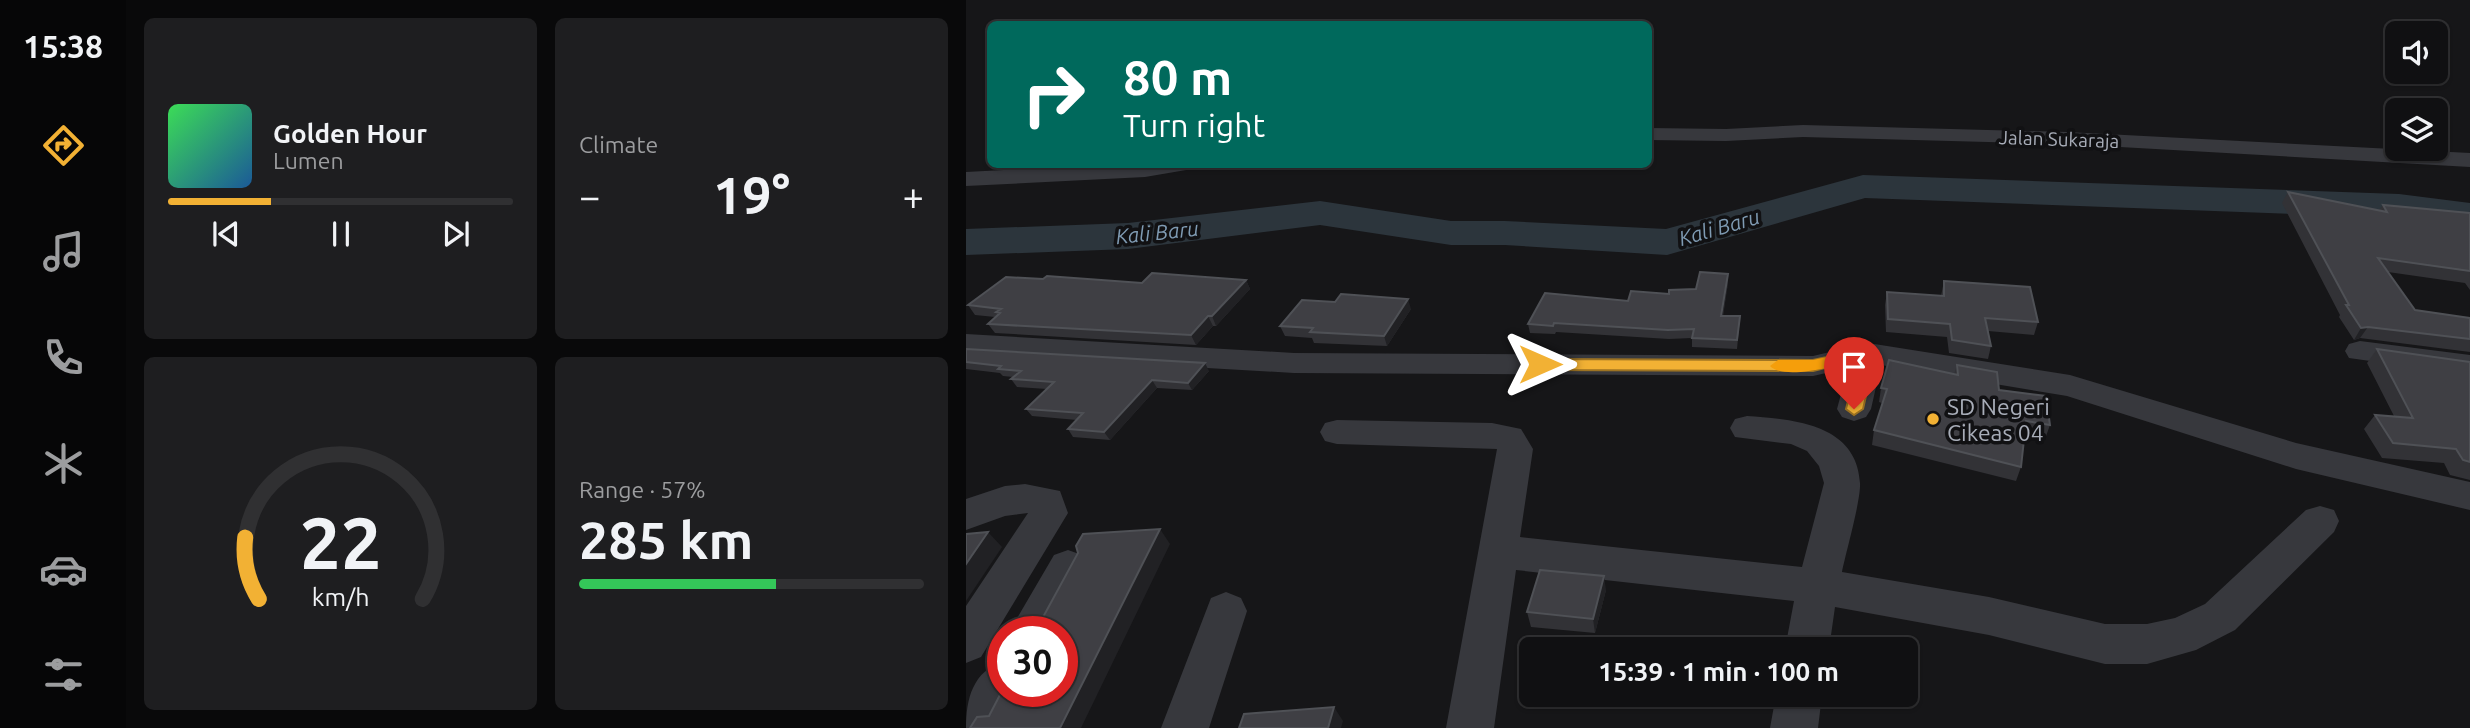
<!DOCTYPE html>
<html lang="en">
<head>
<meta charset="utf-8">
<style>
  :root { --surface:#101012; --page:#1e1e20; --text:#f1f3f6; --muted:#9c9d9f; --line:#303032; --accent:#f2b134 }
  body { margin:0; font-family:Ubuntu,sans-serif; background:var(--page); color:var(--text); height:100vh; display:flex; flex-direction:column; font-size:26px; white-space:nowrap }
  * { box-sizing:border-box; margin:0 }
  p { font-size:23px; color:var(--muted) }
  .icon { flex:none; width:38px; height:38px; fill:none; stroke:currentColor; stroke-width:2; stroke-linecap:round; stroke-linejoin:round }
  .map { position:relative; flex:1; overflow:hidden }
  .details { display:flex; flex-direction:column; gap:18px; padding:18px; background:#09090a; width:840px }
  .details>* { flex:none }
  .top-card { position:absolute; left:21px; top:21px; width:665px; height:147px; border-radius:10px; box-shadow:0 2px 5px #0004,0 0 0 2px var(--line); background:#00695c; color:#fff; overflow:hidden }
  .fabs { position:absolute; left:1419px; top:21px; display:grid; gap:14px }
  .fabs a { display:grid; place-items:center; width:63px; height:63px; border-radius:10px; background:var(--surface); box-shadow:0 2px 5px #0004,0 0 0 2px var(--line); font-size:35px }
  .speed { position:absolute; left:21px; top:616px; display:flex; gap:14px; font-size:35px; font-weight:700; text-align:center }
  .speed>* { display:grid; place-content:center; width:91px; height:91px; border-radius:50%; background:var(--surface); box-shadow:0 2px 5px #0004,0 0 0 2px var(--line); line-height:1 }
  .speed .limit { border:10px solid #d22; background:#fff; color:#111 }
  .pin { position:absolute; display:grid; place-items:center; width:60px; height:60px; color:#fff; margin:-72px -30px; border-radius:50% 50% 50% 0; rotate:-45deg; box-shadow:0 0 7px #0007 }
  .pin .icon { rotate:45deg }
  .me { position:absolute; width:77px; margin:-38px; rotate:90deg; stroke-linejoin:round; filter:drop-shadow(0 0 5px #0008) }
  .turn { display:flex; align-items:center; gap:24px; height:147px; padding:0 21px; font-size:32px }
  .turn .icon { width:91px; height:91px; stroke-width:2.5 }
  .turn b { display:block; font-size:49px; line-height:60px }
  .big { font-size:52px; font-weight:600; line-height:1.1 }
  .details .tile { flex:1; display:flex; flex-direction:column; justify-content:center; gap:10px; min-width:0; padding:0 24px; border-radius:10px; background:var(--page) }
  .details .dial { align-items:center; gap:0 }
  .dial svg { height:182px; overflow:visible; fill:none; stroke:var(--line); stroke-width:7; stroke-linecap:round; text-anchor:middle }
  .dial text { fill:var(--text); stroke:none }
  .song { display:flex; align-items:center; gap:21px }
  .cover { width:84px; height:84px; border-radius:10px; background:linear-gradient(135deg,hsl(130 70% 55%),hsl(210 70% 35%)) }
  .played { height:7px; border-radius:4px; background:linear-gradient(90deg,var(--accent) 30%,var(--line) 30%) }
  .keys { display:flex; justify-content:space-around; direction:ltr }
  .heat { display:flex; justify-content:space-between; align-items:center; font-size:38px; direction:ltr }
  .charge { height:10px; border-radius:5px; background:linear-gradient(90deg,#34c759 57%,var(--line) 0) }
  .details .tiles { flex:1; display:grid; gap:18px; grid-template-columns:repeat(2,1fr) }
  .trip { position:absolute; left:553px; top:637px; width:399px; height:70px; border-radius:10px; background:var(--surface); box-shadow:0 2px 5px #0004,0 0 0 2px var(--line); font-weight:600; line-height:70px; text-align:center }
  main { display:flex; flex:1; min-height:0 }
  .tab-bar { display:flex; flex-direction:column; width:126px; justify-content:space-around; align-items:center; background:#060607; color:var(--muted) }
  .tab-bar .icon { width:49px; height:49px }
  .tab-bar .active { color:var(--accent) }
  .tab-bar b { font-size:32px; color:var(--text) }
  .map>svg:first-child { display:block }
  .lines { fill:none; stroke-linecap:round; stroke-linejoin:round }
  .river { fill:#2c353c; fill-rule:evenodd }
  .street { fill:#37383d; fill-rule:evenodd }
  .wall { fill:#323236 }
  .shaded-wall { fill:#212124 }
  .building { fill:#3f3f44; stroke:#4f5156; stroke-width:2 }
  .route { fill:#f2b134; stroke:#9d7322; stroke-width:2 }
  .slow { fill:#f59e0b }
  .poi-dot { fill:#f2b134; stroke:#111113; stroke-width:2.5 }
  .labels { text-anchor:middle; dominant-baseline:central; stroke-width:7; stroke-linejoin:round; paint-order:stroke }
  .far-street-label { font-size:19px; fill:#a8adb8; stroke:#111113 }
  .far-water-label { font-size:21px; font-style:italic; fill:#7f9bb3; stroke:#111113 }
  .poi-label { font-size:23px; fill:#a8adb8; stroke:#111113; text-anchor:start }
</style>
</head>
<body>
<main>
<nav class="tab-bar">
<b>15:38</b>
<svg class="icon active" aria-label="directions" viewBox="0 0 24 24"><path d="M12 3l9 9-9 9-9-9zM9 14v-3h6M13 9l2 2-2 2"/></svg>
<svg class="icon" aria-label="music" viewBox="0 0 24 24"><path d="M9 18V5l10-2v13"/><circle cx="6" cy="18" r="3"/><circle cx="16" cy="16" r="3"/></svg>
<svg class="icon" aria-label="phone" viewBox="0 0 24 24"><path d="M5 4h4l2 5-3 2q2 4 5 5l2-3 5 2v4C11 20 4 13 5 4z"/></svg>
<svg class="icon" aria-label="climate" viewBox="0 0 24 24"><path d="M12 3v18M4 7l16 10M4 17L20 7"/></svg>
<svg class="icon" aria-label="car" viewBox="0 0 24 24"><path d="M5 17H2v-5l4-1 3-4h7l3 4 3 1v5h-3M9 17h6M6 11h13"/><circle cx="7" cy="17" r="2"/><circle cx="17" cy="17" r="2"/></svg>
<svg class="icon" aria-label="filters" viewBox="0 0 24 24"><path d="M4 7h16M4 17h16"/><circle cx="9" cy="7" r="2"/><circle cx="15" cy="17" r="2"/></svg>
</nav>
<section class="details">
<div class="tiles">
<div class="tile">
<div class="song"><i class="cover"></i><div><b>Golden Hour</b><p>Lumen</p></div></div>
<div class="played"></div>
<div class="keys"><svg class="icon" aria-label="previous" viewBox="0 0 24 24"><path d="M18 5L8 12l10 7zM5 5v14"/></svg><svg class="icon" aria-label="pause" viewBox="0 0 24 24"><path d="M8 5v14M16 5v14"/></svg><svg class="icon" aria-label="next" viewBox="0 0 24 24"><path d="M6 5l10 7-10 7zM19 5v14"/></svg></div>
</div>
<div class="tile"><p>Climate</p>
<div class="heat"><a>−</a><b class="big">19°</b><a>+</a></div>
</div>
<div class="tile dial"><svg viewBox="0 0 100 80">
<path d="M14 69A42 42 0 1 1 86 69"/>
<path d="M14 69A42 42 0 0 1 8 42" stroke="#f2b134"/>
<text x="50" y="56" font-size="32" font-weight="700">22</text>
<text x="50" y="72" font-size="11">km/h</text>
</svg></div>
<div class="tile"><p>Range · 57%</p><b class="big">285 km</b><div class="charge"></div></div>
</div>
</section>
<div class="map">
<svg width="1504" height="728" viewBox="0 0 1504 728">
  <rect width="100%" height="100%" fill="#161618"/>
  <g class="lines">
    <!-- river -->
    <path class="river" d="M 897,175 L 1433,194 L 1504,203 L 1504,227 L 1433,218 L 899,198 L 701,255 L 539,245 L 485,245 L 354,225 L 162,249 L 0,255 L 0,229 L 162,223 L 354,201 L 485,221 L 539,221 L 700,229 Z"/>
    <!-- street -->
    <path class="street" d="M 837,125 L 1101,132 L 1504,153 L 1504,167 L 1101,144 L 837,137 L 760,141 L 682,140 L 682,128 L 760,129 Z
      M 151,164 L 229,164 L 226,169 L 179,177 L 0,186 L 0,172 Z
      M 0,334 L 328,353 L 847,356 L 902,343 L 1104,375 L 1330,443 L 1504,482 L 1504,510 L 1330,469 L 1101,396 L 915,365 L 905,409 L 900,417 L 888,421 L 876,417 L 871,409 L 882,368 L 847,376 L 328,373 L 0,354 Z
      M 1394,341 L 1504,355 L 1504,375 L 1383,358 L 1379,351 L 1383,344 Z
      M 781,416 C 825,419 891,423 894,483 C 895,500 880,552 876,572 L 1023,597 L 1139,624 L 1181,624 L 1209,618 L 1239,604 L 1340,510 L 1354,506 L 1368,510 L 1373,521 L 1368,532 L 1269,630 L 1230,650 L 1181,664 L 1139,664 L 1023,635 L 869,607 L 863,649 L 819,649 L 828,601 L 550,570 L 528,728 L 480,728 L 531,449 L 371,444 L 359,441 L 354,432 L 359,423 L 371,420 L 526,423 L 555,429 L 567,449 L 554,537 L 836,567 L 858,483 L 853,466 L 841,451 L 825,444 L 769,437 L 764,428 L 769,419 Z
      M 59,484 L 94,491 L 102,513 L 15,657 L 0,663 L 0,606 L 62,513 L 39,516 L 0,530 L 0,499 L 39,486 Z
      M 102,550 L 116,555 L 122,567 L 88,632 L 43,632 L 88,555 Z
      M 260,592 L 275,598 L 281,611 L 243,728 L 195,728 L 245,598 Z
      M 37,661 L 37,691 L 56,691 L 37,728 L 0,728 C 0,698 7,672 37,661 Z
      M 810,695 L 856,695 L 852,728 L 804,728 Z"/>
  </g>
  <!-- wall -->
  <path class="wall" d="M 1322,192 L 1413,210 L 1417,205 L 1504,213 L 1504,290 L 1499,283 L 1422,272 L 1449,310 L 1504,318 L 1504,352 L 1394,338 L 1388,340 L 1373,317 L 1374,315 L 1316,203 Z
    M 762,274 L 762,283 L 757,316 L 774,316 L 771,349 L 726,347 L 726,338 L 703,339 L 590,332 L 589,334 L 564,333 L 562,324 L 662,301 L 730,289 Z
    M 77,279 L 176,283 L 280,280 L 284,289 L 250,326 L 247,326 L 230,345 L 29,333 L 22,324 L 29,317 L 9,315 L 2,305 Z
    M 978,281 L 1072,322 L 1068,335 L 1022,331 L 1025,346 L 1022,359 L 983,353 L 981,337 L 920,332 L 919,305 L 921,292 L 975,296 Z
    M 445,309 L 421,346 L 348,343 L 346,338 L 319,336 L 314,326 Z
    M 0,349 L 243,371 L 226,390 L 191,388 L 144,440 L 107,437 L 102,429 L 111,420 L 66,416 L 60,409 L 81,389 L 51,387 L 45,379 L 47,377 L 37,376 L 34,373 L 0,369 Z
    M 1411,349 L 1504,362 L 1504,480 L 1484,475 L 1478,463 L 1416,458 L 1398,429 L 1409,415 L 1428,416 L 1401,363 Z
    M 991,365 L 1033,390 L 1084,425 L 1079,439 L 1058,437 L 1055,467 L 1050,481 L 906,445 L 908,430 L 916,403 L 913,402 L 915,388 L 988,374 Z
    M 640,590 L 629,633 L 565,627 L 561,612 Z"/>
  <!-- shaded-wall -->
  <path class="shaded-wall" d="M 762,274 L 762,283 L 755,325 L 755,316 Z
    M 280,280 L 284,289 L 250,326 L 246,316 Z
    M 442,299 L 445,309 L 421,346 L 418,336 Z
    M 242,316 L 247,326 L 230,345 L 225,335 Z
    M 1402,327 L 1394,338 L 1388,340 L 1395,328 Z
    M 239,363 L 243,371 L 226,390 L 222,383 Z
    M 186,380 L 191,388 L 144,440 L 138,432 Z
    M 194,529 L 204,544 L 115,728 L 94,728 Z
    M 22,532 L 36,547 L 0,601 L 0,564 Z
    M 638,576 L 640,590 L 629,633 L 627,619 Z
    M 368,707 L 377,721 L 375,728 L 362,728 Z"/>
  <!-- building -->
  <path class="building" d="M 1322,192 L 1421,212 L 1417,205 L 1504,213 L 1504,271 L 1412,258 L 1449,310 L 1504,318 L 1504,339 L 1402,327 L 1395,328 L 1380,305 L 1383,305 Z
    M 734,272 L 762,274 L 755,316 L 774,316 L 771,340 L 726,338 L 728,329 L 702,330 L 588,323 L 587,326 L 562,324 L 579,293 L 662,301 L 665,291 L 703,294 L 703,290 L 730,289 Z
    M 186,273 L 280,280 L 246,316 L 242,316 L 225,335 L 22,324 L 34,313 L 30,312 L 35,309 L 2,305 L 40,277 L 77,279 L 81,276 L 176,283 Z
    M 978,281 L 1064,287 L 1072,322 L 1019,318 L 1025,346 L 986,340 L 984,324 L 922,319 L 921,292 L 978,296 Z
    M 375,294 L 442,299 L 418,336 L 344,332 L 347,328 L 314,326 L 336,300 L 369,302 Z
    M 0,349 L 239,363 L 222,383 L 186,380 L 138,432 L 102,429 L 117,413 L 60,409 L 88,382 L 45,379 L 55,371 L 32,369 L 35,366 L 0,362 Z
    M 1411,349 L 1504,362 L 1504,462 L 1497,460 L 1490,449 L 1427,443 L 1409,415 L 1447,418 Z
    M 923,360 L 992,375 L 991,365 L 1031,372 L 1033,390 L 1080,396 L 1084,425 L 1060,421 L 1055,467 L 908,430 L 921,389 L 915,388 Z
    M 194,529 L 94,728 L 4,728 L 11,717 L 23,716 L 37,689 L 37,691 L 96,691 L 96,632 L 60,632 L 67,620 L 76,619 L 112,553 L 110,546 L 117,534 Z
    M 22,532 L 0,564 L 0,534 Z
    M 574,570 L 638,576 L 627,619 L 561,612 Z
    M 368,707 L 362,728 L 273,728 L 278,714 Z"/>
  <!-- route -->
  <path class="route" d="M 902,348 L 910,353 L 897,409 L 888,415 L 880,409 L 892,360 L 847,371 L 574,370 L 566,364 L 574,359 L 847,360 Z"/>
  <!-- slow -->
  <path class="slow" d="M 888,351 L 896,356 L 894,360 C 874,365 818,381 804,366 L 812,360 L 847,360 Z"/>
  <!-- markers -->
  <circle class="poi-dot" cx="967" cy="419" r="7"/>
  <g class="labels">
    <!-- far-street labels -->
    <g class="far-street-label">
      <text transform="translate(1093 139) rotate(2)">Jalan Sukaraja</text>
    </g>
    <!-- far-water labels -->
    <g class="far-water-label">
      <text transform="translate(753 227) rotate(-16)">Kali Baru</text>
      <text transform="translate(191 232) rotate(-6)">Kali Baru</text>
    </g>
    <!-- poi labels -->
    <g class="poi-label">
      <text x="981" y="406">SD Negeri<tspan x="981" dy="26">Cikeas 04</tspan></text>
    </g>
  </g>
</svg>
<div class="fabs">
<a><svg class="icon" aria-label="sound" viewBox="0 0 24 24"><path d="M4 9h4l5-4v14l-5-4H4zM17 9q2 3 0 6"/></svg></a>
<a><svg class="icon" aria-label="layers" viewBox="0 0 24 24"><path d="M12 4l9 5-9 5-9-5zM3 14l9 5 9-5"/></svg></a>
</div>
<div class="speed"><div class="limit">30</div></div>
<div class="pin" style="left:888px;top:409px;background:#d93025"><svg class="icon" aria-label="arrive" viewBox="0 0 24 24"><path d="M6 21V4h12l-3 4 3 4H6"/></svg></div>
<svg class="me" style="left:574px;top:364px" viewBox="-20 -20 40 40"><path d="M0-17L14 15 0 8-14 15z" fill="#f2b134" stroke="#fff" stroke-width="4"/></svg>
<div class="trip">15:39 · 1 min · 100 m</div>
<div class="top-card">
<div class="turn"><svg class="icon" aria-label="right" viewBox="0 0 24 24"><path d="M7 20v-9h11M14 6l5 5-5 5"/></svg><div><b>80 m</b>Turn right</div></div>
</div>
</div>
</main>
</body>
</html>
